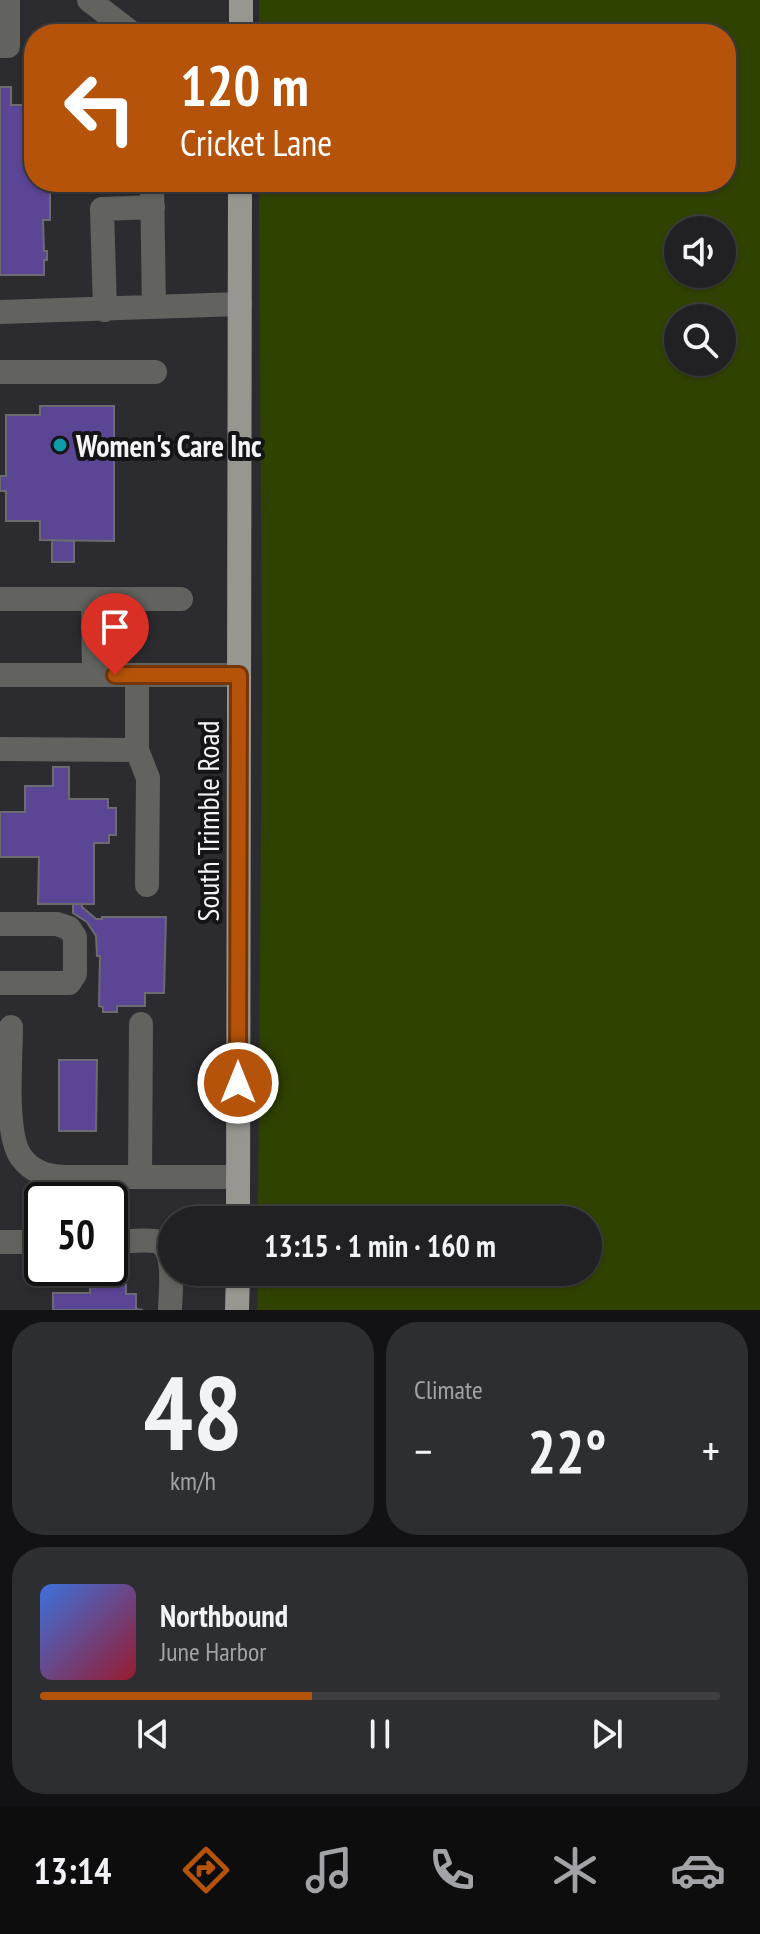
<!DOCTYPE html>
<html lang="en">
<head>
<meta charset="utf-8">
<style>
  :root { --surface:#212124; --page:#2d2e31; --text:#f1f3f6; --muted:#a2a3a6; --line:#3e3e41; --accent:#b45309 }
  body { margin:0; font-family:"PT Sans Narrow",sans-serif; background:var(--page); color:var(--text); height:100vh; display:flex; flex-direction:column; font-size:30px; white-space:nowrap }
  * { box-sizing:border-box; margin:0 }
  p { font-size:26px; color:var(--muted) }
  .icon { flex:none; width:44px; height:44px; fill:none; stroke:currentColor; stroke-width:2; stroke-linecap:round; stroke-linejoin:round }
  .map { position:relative; height:1310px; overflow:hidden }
  .drawer { display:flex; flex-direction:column; gap:12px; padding:12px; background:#121214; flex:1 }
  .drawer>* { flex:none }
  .banner { position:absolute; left:24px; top:24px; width:712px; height:168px; border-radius:32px; box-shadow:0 2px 6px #0004,0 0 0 2px var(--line); background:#b45309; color:#fff; overflow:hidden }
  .fabs { position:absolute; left:664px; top:216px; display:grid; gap:16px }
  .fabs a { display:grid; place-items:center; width:72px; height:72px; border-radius:50%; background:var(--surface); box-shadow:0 2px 6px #0004,0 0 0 2px var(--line); font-size:40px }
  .speed { position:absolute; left:24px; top:1182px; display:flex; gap:16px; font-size:40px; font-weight:700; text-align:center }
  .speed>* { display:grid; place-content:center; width:104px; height:104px; border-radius:50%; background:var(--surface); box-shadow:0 2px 6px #0004,0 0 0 2px var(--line); line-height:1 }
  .speed .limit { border:4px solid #111; border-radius:12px; background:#fff; color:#111 }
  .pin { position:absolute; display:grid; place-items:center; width:68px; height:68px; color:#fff; margin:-82px -34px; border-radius:50% 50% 50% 0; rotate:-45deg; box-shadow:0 0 8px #0007 }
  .pin .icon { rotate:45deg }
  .me { position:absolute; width:88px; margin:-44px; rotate:0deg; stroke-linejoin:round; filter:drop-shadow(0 0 6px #0008) }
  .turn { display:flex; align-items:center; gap:28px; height:168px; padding:0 24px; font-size:36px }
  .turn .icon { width:104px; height:104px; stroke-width:2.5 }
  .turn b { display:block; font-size:56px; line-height:68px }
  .big { font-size:60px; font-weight:700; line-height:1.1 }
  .drawer .widget { flex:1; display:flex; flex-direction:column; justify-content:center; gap:12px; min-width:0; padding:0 28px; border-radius:32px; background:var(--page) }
  .drawer .dial { align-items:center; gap:0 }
  .dial b { font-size:104px; line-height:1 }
  .song { display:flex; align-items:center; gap:24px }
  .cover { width:96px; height:96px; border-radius:12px; background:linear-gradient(135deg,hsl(220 70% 55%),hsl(350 70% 35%)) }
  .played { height:8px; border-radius:4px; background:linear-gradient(90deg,var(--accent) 40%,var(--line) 40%) }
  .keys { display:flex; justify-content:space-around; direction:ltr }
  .heat { display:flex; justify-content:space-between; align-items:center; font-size:44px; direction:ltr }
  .drawer .tiles { flex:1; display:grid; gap:12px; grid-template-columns:1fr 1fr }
  .widget:last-child { grid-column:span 2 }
  .trip { position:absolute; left:158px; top:1206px; width:444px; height:80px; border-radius:40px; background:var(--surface); box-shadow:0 2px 6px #0004,0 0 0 2px var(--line); font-weight:700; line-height:80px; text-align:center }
  .dock { display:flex; height:128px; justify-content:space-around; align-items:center; background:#0d0d0e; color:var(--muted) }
  .dock .icon { width:56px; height:56px }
  .dock .on { color:var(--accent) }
  .dock b { font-size:36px; color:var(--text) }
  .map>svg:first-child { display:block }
  .green { fill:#304200; fill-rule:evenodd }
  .building { fill:#5b4595; stroke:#6b6b70; stroke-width:2 }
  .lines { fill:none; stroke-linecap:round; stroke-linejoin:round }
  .minor { stroke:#62625f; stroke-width:24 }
  .major { stroke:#979691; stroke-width:24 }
  .route-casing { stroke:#753606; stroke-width:20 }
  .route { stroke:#b45309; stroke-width:14 }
  .culture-dot { fill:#0f9aa8; stroke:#151517; stroke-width:3 }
  .labels { text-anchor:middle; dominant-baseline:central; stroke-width:8; stroke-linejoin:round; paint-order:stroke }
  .poi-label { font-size:30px; font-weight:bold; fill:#f4f4f7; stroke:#151517; text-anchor:start }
  .street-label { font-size:30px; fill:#f4f4f7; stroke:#151517 }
</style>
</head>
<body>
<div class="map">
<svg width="760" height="1310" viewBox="0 0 760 1310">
  <rect width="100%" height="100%" fill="#2c2c30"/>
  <!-- green -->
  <path class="green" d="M 259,0 L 760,0 L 760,1310 L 257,1310 L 258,1272 L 588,1272 L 588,1220 L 258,1220 L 262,691 L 259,182 L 726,182 L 726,34 L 259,34 ZM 722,230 L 722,274 L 678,274 L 678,230 ZM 678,318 L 722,318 L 722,362 L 678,362 Z"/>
  <!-- building -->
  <path class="building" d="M 0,87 L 11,87 L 11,105 L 34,105 L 34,182 L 50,182 L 50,220 L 43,220 L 44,251 L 47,251 L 47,260 L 44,260 L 44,275 L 0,275 Z
    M 50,182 L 96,182 L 96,189 L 54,189 L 54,182 Z
    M 40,406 L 114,406 L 114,541 L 40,540 L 40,521 L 6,521 L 6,491 L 0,491 L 0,476 L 6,476 L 6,415 L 40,415 Z
    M 52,540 L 74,541 L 74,562 L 52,562 Z
    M 53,767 L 69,767 L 69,799 L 108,799 L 108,808 L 116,808 L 116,835 L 109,835 L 109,843 L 94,843 L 94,904 L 38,904 L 39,857 L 0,857 L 0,812 L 25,812 L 25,786 L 53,786 Z
    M 73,904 L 82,904 L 82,907 L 96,919 L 102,919 L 102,917 L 166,917 L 164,993 L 145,993 L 145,1006 L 117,1006 L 117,1012 L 103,1012 L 103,1007 L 99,1006 L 100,956 L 97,956 L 96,936 L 87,922 L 73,913 Z
    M 59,1060 L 97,1060 L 96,1131 L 59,1131 Z
    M 110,1258 L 126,1258 L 126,1294 L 136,1294 L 136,1309 L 143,1310 L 53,1310 L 53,1293 L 90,1293 L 90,1268 L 110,1268 Z"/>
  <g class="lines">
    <!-- minor -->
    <path class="minor" d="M 89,0 L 133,34
      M 0,46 L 8,46 L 8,0
      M 152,182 L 154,307
      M 105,310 L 102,209 L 153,207
      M 0,312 L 240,304
      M 0,372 L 155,372
      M 0,599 L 181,599
      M 93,599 L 94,675
      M 0,675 L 239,675
      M 137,675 L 137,750 L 148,778 L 147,885
      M 0,749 L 137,750
      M 0,924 L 57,924 L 69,928 L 75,937 L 75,974 L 69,983 L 0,983
      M 11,1027 C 11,1058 4,1133 21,1157 C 32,1172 47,1176 64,1177 L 238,1177
      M 140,1177 L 141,1024
      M 0,1242 L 42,1242
      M 110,1242 C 124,1242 141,1239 155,1241 C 178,1246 170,1292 170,1310"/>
    <!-- major -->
    <path class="major" d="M 241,34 L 241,0
      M 238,1220 L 240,182
      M 237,1310 L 238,1272"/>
  </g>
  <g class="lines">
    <defs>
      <path id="route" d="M 115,675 L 239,675 L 238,1083"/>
    </defs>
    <!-- route casing -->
    <use href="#route" class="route-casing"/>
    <!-- route -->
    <use href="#route" class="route"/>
  </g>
  <!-- markers -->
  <circle class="culture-dot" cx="60" cy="445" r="8"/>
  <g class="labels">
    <!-- poi labels -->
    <g class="poi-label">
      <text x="76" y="445">Women's Care Inc</text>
    </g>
    <!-- street labels -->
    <g class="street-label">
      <text transform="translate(207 821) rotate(-90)">South Trimble Road</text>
    </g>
  </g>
</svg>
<div class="fabs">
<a><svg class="icon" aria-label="sound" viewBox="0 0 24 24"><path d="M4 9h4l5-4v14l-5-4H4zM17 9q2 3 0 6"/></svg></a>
<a><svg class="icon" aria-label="search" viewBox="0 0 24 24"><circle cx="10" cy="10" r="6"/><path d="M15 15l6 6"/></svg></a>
</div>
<div class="speed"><div class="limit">50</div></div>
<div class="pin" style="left:115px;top:675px;background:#d93025"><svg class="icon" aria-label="arrive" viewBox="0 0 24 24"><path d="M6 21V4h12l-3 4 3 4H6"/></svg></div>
<svg class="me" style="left:238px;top:1083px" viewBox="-20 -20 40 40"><circle r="17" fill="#b45309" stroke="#fff" stroke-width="3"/><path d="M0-11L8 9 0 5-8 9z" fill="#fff"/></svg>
<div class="trip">13:15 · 1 min · 160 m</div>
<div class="banner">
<div class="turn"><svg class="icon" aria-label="left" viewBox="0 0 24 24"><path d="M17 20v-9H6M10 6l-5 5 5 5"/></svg><div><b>120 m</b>Cricket Lane</div></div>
</div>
</div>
<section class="drawer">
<div class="tiles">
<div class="widget dial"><b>48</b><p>km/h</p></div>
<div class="widget"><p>Climate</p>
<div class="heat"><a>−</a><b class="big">22°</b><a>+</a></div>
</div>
<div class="widget">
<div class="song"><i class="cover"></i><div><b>Northbound</b><p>June Harbor</p></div></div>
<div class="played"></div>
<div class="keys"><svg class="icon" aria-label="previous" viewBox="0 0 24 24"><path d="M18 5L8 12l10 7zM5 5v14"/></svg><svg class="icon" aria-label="pause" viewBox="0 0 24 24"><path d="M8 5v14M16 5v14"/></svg><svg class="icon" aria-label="next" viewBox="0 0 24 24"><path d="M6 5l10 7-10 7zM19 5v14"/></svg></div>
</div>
</div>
</section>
<nav class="dock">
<b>13:14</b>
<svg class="icon on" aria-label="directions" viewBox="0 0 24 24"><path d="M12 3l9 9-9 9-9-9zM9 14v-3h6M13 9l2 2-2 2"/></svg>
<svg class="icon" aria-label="music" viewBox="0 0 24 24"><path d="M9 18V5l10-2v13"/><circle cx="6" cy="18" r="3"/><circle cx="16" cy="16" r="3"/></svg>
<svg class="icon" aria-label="phone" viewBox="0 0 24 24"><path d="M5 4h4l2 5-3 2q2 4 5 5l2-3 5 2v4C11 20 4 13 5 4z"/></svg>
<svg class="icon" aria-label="climate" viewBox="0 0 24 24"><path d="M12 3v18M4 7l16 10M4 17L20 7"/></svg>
<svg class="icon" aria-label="car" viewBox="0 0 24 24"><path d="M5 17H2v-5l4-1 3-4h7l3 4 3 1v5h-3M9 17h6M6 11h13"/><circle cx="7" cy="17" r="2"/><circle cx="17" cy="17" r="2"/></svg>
</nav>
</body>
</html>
